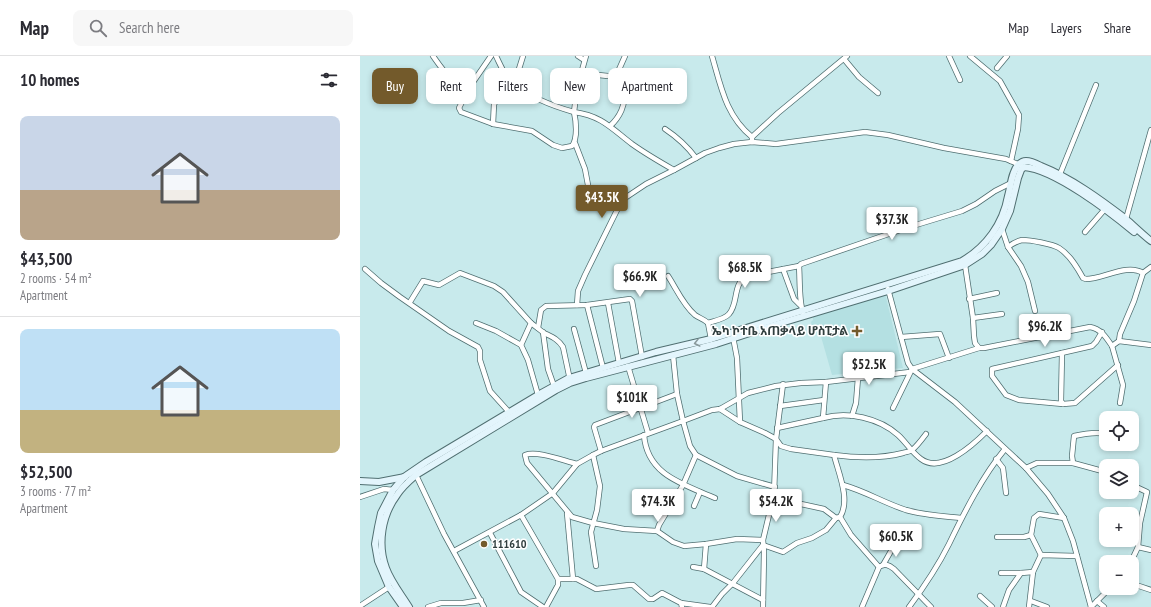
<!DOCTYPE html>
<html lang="en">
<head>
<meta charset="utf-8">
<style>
	body { margin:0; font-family:"PT Sans Narrow","Noto Sans Ethiopic",sans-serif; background:#f7f7f7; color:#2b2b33; height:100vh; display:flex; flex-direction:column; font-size:15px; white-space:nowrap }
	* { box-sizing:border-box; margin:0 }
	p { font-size:13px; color:#7c7c81 }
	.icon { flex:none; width:22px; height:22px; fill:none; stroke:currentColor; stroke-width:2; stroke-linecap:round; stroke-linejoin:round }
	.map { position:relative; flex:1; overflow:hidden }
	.drawer { display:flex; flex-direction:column; background:#fff; width:360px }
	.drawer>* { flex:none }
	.guide { position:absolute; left:12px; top:12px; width:380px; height:36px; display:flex; gap:8px }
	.controls { position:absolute; left:739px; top:355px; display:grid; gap:8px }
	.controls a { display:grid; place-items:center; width:40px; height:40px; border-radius:8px; background:#fff; box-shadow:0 2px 6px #0003; font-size:20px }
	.price { position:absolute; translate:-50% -34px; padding:0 9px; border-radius:4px; background:#fff; color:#222; font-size:13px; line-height:26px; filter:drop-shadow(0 1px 2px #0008) }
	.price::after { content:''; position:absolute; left:50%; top:24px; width:12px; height:9px; margin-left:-6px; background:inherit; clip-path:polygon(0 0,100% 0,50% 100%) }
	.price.current { background:#735a2b; color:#fff }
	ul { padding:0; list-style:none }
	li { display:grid; align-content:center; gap:8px; height:212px; padding:0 20px }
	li+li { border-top:1px solid #e1e1e2 }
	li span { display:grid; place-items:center; height:124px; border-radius:8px; color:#555 }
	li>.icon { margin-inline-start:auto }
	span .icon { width:72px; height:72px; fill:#fffc; stroke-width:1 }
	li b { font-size:17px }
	h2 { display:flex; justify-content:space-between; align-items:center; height:48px; padding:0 20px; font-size:17px }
	.tag { padding:0 14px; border-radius:8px; background:#fff; box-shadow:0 2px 6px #0003; font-size:14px; line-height:36px }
	.tag.current { background:#735a2b; color:#fff }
	header { display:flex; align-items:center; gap:24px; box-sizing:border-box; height:56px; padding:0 20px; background:#fff; border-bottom:1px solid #e1e1e2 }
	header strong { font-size:19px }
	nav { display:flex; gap:22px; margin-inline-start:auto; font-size:14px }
	.search { width:280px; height:36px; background:#f7f7f7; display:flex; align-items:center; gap:10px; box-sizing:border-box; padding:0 14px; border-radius:8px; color:#7c7c81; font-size:15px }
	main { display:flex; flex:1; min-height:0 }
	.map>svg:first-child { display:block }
	.built { fill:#b4e0e2 }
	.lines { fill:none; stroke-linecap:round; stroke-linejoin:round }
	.street-casing { stroke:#506f71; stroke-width:6 }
	.secondary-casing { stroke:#506f71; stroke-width:8 }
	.street { stroke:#fff; stroke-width:4.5 }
	.secondary { stroke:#e3f5fc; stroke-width:6 }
	.oneway { stroke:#8a9a9d }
	.poi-dot { fill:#735a2b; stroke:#fff; stroke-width:1.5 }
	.labels { text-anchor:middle; stroke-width:3; stroke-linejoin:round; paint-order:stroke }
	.poi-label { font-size:12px; font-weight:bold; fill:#303e3e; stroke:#fff; text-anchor:end }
</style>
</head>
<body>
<header>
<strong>Map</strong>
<div class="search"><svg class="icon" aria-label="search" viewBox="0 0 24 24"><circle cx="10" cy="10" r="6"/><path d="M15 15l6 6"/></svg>Search here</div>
<nav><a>Map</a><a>Layers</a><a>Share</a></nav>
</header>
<main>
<section class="drawer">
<h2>10 homes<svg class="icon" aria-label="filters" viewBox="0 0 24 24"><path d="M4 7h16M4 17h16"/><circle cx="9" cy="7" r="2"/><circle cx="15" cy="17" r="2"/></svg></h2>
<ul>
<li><span style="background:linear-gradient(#c9d6e8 60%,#b9a48a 0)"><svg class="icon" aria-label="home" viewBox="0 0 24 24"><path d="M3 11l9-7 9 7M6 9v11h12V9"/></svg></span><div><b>$43,500</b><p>2 rooms · 54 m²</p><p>Apartment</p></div></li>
<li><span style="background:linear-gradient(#bfe0f5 65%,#c2b280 0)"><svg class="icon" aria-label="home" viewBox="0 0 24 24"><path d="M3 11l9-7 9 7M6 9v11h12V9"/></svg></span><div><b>$52,500</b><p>3 rooms · 77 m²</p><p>Apartment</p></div></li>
</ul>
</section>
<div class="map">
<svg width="791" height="551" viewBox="0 0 791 551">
	<rect width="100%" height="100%" fill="#c8eaec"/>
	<path class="built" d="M525 237 543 312 472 319 458 270H452L451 266 453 264V261Z"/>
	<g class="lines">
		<defs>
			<g id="street">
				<path d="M73 0C85 17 89 24 109 32"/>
				<path d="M131 0 109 32 99 52 101 56 133 68 172 75 193 89 202 92 212 90C218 82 216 65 214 56 192 50 170 41 152 27 145 21 140 8 136 0"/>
				<path d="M218 0 224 4"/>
				<path d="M226 0 217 32 214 56C242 60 251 72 272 88 286 98 300 106 314 114L345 97 359 92 374 88 392 86 416 88 505 76 528 79 584 92 646 103 660 109"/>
				<path d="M352 0C361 31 366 60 392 81"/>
				<path d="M589 0 600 24"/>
				<path d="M610 0 640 25 659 59 658 73 651 105"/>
				<path d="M484 3 499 21 518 37"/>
				<path d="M637 12 647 0"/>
				<path d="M220 17 257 21"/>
				<path d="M133 68 134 48 151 26 159 13 163 0"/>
				<path d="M250 70C259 62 267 48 263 36 261 30 257 24 257 18L265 0"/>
				<path d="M305 73C317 81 327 90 336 102"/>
				<path d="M392 86V81L418 57 487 0"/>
				<path d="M215 87 225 113 228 129"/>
				<path d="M700 118 736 29"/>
				<path d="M766 163 791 74"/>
				<path d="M642 173 648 191 661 210 668 226 675 255"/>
				<path d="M725 176 745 153"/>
				<path d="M648 191C652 188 657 185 662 184 671 184 692 188 699 192 710 199 717 211 723 222L726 223C743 223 767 207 783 217L774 245 760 278 759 285"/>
				<path d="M605 209 613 262 614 280 615 287 619 292H624L730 271C741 273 746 281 752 290L759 285 791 289"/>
				<path d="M5 213 21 227 40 241 89 275 118 291 120 295V304L130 335 149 356"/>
				<path d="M423 213 434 243 440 249"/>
				<path d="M783 217 791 211"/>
				<path d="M308 220C316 232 323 249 335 259 339 262 344 263 348 267L351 283"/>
				<path d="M528 233 548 307 552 313 595 346 666 412 688 438 704 462 713 485 731 551"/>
				<path d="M609 243 637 237"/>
				<path d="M50 246 63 225 79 229 100 217 134 230 143 236 171 267 161 289 168 304 178 339"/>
				<path d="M248 247 259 307"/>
				<path d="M217 249 218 235 225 219 262 144 286 128 314 114"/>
				<path d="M227 249 243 312"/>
				<path d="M443 256C439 246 440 223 439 210L441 208 546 172 602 155 616 148 635 135 651 127"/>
				<path d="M613 262 642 258"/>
				<path d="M116 267 136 275 161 289"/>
				<path d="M171 267C175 270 180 274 184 277 192 281 198 283 203 291L210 324"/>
				<path d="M348 267C354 265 365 263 369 258 379 247 372 228 387 220L439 210"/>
				<path d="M178 272 181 254 186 250 227 249 270 243 272 245 282 301"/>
				<path d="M214 273 226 317"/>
				<path d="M183 276 188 313 194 330"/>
				<path d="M373 281 377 302 380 366 405 377 416 383 421 390 431 393 474 399C478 416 491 444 480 461L491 479 519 511"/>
				<path d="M541 281 580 278 589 302"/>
				<path d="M752 290 763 329 760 347"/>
				<path d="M702 297 701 345 703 348 715 347 758 309"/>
				<path d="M313 299 317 338 323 365 352 354 360 353 388 337 416 330 441 327 466 326 463 362C488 355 519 362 538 379 546 386 552 397 561 403 581 418 613 389 627 375"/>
				<path d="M268 310 288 377"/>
				<path d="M466 326 550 316"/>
				<path d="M703 348 659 344 646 339 632 320V313L732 290 736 286 742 276"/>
				<path d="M420 350 464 344"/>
				<path d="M533 352 552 313 619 292"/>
				<path d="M360 353 380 366"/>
				<path d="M492 360 496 347 498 322"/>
				<path d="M417 372 463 362"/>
				<path d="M284 379C287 419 323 428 355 442"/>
				<path d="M241 395 234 371 235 369 317 338"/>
				<path d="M233 399 240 430 237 454 231 476 236 510"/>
				<path d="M474 399C497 402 520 403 543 397 545 396 550 396 552 394 556 391 563 382 566 378"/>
				<path d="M636 403 643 412 646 437"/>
				<path d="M713 407 712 400 714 380C723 378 738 376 746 378"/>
				<path d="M217 408C204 405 177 394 165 399L167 407 212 461 233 467 264 473 297 475 313 486 324 490 346 488 377 483 403 484"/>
				<path d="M666 412 677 407H713L746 416"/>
				<path d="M56 419 84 478 124 551"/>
				<path d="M483 429C505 435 524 447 546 454 564 459 582 460 601 462"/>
				<path d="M414 438 441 448 464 453 476 462"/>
				<path d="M0 441 24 433 33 434"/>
				<path d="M334 450 340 436"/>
				<path d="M207 457 213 523"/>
				<path d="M161 459 198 523"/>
				<path d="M297 475 299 469 323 429 336 399 377 420 415 431"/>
				<path d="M130 477 161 536 183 551"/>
				<path d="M637 481H664L671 479"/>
				<path d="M778 491 791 494"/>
				<path d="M94 495 161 459 193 437 217 408 233 399 241 395 323 365 330 390 336 399"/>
				<path d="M681 499 671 479 674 462 679 458 704 462"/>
				<path d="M771 506 778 491 780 467 787 436 772 429"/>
				<path d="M523 509 535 488"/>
				<path d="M333 511 344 513 346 488"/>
				<path d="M344 513 403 544"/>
				<path d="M641 517H661"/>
				<path d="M779 530 791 534"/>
				<path d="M620 540 632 551"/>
				<path d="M671 545 687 551"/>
				<path d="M737 545 744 551"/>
				<path d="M321 547 350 551"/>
				<path d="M0 550 29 531"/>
				<path d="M68 551 81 547H103L121 544"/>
				<path d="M186 551 198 529V523H217L236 533 269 529H273L289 543H293L302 537 321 547 322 551"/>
				<path d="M352 551 362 538 373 527 403 489 423 496 437 487 452 482 466 474 476 462 480 461"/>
				<path d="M403 551 404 496 403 484 414 438 416 383 423 328"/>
				<path d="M502 551 519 511C525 507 529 509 534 513L571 551"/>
				<path d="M549 551C564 531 578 510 589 488 605 455 622 421 645 393"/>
				<path d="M643 551 649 534 661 517 673 516"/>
				<path d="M669 551 673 516 681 499 717 500"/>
				<path d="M731 551 750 532"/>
			</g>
			<g id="secondary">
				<path d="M0 425 19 426 45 421"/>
				<path d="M43 551 29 531 18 505 15 488 18 471 21 457 33 434 44 421 66 406 178 339 209 322 296 296 351 283 602 205C626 191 643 168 648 140 651 130 651 117 658 109 660 107 664 105 666 105 671 105 677 108 681 110 711 122 740 143 766 163 774 170 782 178 791 185"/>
				<path d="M49 551C41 538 31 526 26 512 17 488 22 459 37 439 42 431 49 425 56 419L196 334 210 327 226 322 356 288 411 270 528 235 605 209 622 198 631 189 642 173 650 155 658 122 661 114 664 111C694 113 750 156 774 176"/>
			</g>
		</defs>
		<use href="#street" class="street-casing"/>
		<use href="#secondary" class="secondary-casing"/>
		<use href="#street" class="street"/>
		<use href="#secondary" class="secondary"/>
	</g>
	<defs><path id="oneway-chevron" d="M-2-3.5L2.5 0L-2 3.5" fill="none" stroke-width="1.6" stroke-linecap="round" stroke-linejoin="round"/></defs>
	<use class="oneway" href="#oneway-chevron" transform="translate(337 287) rotate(166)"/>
	<g class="poi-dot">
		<path d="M495 269h4v4h4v4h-4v4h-4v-4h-4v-4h4z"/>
		<circle cx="124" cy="488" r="4"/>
	</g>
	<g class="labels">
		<g class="poi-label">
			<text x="488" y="279">ኤካ ኮተቤ አጠቃላይ ሆስፒታል</text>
			<text x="132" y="492" text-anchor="start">111610</text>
		</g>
	</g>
</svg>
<div class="controls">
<a><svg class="icon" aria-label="locate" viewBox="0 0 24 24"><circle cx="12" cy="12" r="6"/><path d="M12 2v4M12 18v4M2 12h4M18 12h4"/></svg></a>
<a><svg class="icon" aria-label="layers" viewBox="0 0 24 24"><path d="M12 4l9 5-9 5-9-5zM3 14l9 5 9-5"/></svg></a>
<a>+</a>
<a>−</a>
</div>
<b class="price current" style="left:242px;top:163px">$43.5K</b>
<b class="price" style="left:532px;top:185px">$37.3K</b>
<b class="price" style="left:385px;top:233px">$68.5K</b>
<b class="price" style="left:280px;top:242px">$66.9K</b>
<b class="price" style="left:685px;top:292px">$96.2K</b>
<b class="price" style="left:509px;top:330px">$52.5K</b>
<b class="price" style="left:272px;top:363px">$101K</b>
<b class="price" style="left:298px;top:467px">$74.3K</b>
<b class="price" style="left:416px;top:467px">$54.2K</b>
<b class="price" style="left:536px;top:502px">$60.5K</b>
<div class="guide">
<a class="tag current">Buy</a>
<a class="tag">Rent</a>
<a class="tag">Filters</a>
<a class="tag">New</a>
<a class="tag">Apartment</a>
</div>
</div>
</main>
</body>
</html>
